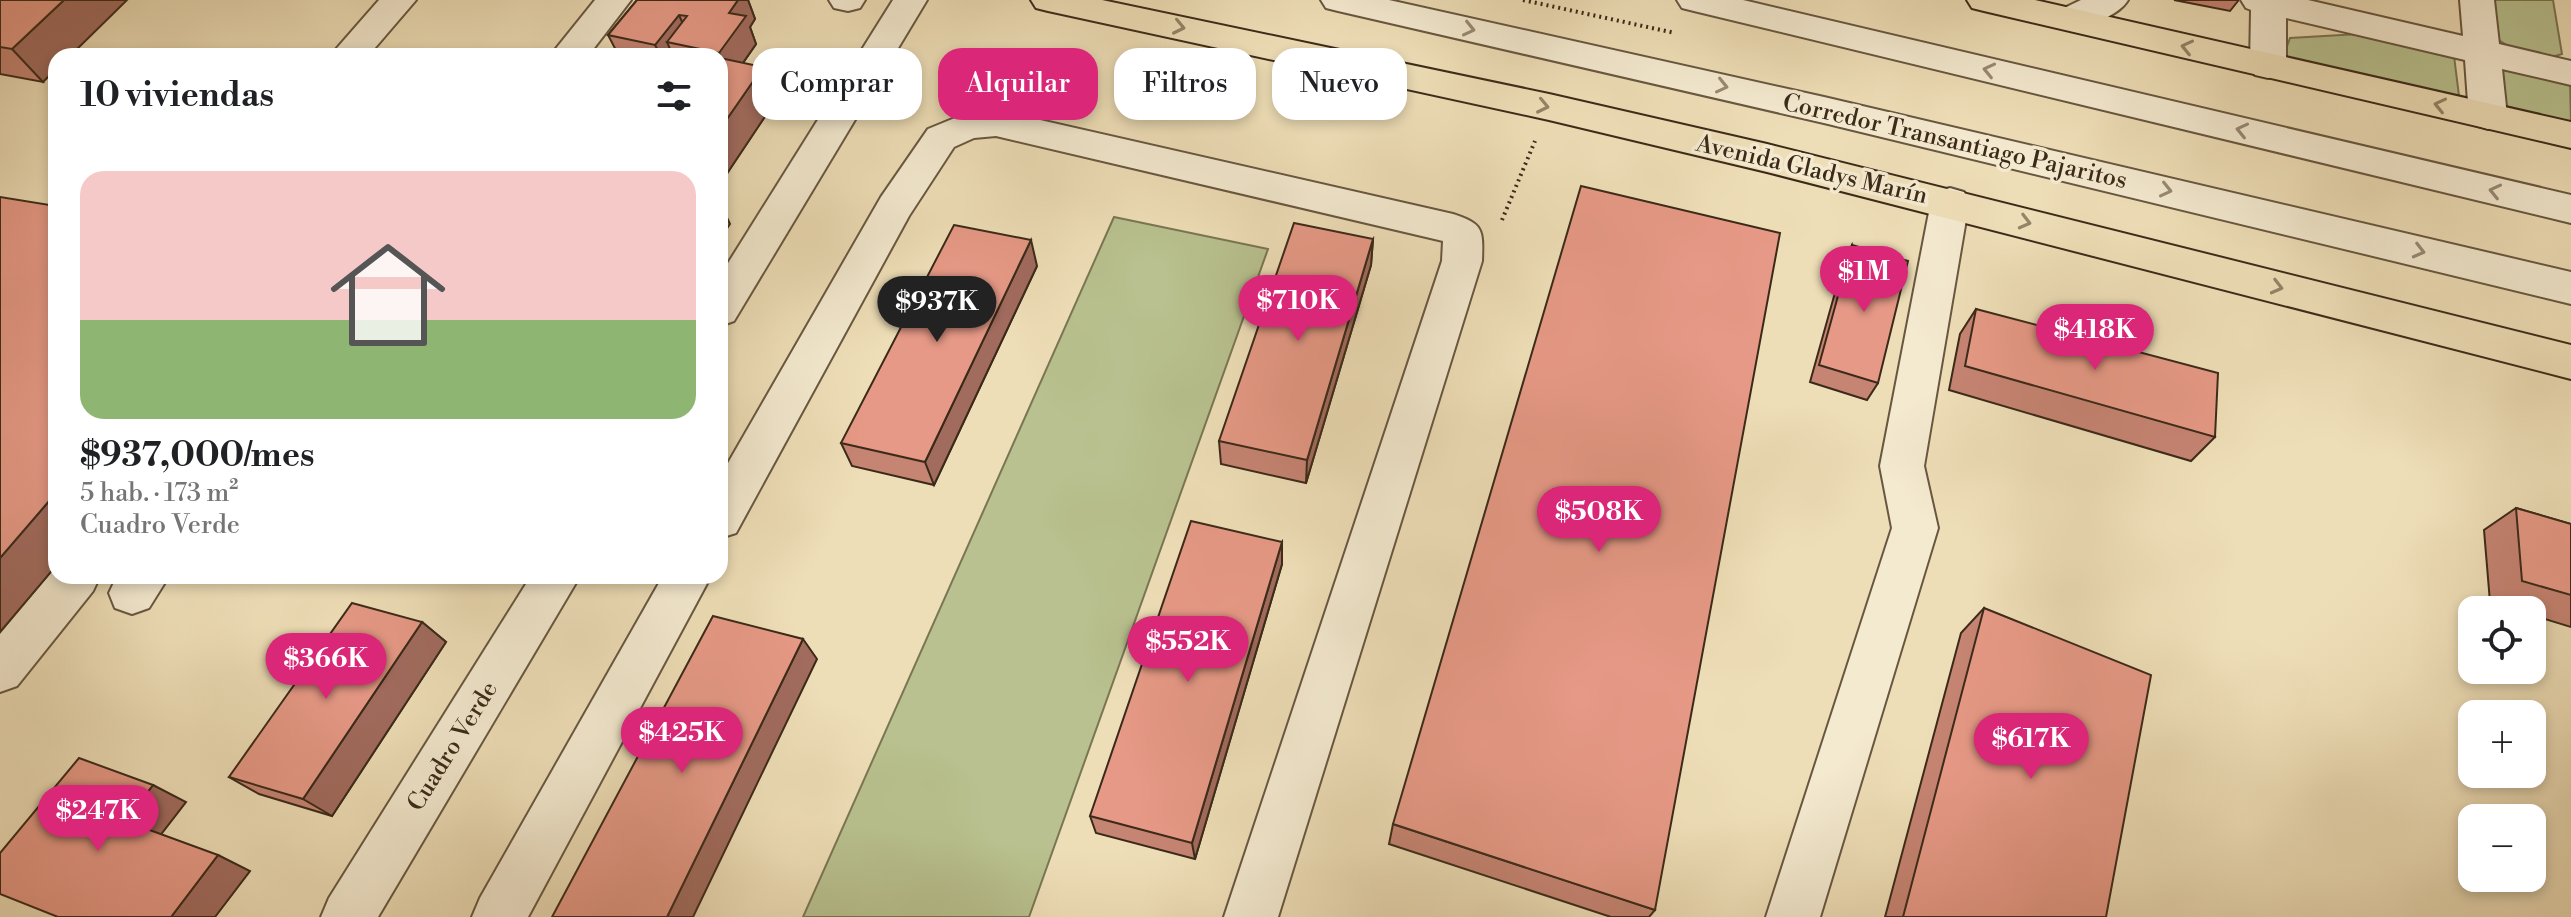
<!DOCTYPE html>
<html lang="es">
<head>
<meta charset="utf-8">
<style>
	body { margin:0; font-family:"Libre Bodoni",serif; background:#f2f2f2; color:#202124; height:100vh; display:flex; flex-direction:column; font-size:30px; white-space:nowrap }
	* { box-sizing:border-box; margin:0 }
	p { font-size:26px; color:#757577 }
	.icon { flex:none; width:44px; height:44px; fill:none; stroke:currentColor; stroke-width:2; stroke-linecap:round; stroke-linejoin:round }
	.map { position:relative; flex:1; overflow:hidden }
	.sheet { position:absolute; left:48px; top:48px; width:680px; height:536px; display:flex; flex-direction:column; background:#fff; border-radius:24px; box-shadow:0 4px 12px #0003 }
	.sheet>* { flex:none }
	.hud { position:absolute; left:752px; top:48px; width:760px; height:72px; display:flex; gap:16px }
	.tools { position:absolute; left:2458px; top:596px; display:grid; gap:16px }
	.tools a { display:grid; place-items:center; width:88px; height:88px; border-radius:16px; background:#fff; box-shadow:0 4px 12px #0003; font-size:40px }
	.price { position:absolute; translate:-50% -68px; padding:0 18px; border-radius:28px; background:#db2777; color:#fff; font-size:26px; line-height:52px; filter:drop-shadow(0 2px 4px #0008) }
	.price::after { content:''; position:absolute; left:50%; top:48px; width:24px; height:18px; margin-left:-12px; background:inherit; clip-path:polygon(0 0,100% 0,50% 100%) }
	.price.current { background:#222; color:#fff }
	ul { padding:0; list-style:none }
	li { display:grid; align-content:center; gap:16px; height:424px; padding:0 32px }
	li span { display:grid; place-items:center; height:248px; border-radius:24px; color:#555 }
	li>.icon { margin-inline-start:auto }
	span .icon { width:144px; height:144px; fill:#fffc; stroke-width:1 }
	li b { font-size:34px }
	h2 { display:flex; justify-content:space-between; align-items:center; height:96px; padding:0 32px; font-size:34px }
	.tag { padding:0 28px; border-radius:24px; background:#fff; box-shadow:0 4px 12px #0003; font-size:28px; line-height:72px }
	.tag.current { background:#db2777; color:#fff }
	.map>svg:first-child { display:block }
	.green { fill:#b8c18f; stroke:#7a7654; stroke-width:2 }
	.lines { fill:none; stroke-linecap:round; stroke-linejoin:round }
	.minor-casing { stroke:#685740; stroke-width:4 }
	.major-casing { stroke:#3b2a19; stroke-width:4 }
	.path { stroke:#3b2a19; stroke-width:4; stroke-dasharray:2 4; stroke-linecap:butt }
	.minor { fill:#f4ead0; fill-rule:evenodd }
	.major { fill:#eedeb7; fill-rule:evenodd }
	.wall { fill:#c68473; stroke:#3b2a19; stroke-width:2 }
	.shaded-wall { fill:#a16b5e; stroke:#3b2a19; stroke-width:2 }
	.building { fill:#e69986; stroke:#3b2a19; stroke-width:2 }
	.oneway { stroke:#948468 }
	.oneway2 { stroke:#988a74 }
	.labels { text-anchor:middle; stroke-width:7; stroke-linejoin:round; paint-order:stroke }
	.street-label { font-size:24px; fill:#3b2a19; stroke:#f4ead0 }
</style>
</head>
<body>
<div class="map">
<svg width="2571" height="917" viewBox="0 0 2571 917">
	<rect width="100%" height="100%" fill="#eedeb7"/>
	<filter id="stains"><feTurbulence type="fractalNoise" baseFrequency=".0025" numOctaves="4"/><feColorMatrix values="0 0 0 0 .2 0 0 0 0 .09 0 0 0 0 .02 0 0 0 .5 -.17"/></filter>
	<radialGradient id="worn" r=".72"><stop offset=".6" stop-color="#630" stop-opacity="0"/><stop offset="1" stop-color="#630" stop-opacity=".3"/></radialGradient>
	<g class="green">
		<path d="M2494 0H2553L2562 54C2536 63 2520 54 2497 39Z"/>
		<path d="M2376 33 2454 56 2459 96 2283 57 2290 38Z"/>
		<path d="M2498 63 2570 80 2571 123 2501 105Z"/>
		<path d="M1114 217 1268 249 1029 917H803Z"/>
	</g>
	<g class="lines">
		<defs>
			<g id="minor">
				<path d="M379 0H416L368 56H330Z"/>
				<path d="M595 0H631L588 56H550Z"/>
				<path d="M829 0H865L860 8 848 11 834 8Z"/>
				<path d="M893 0H927L734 321 720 326V276Z"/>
				<path d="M1321 0H1389L1824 97 2571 272V304L1824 123 1338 11 1326 8Z"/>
				<path d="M1677 0H1743L2571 195V223L1694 11 1682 8Z"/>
				<path d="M2081 0H2128C2118 17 2077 33 2058 27L2052 19 2058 11Z"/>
				<path d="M2241 0H2308L2463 36 2460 0H2494L2499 44 2571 61V85L2502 69 2507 116 2501 125 2488 129 2475 125 2469 116 2465 60 2286 18V66L2281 75 2268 78 2255 75 2250 66 2251 10 2246 8Z"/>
				<path d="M996 110 1453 214C1484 224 1483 230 1482 261L1278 917H1224L1442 261 1443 241 996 136 974 138 954 147 909 216 736 533 720 538V477L881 197 928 129 967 113Z"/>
				<path d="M1950 188 1964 192 1969 202 1924 466 1938 528 1820 917H1766L1892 528 1880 466 1931 202 1936 192Z"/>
				<path d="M56 567V576H100L93 591 17 686 0 692V634Z"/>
				<path d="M117 576H169L149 608 132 614 115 608 109 593Z"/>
				<path d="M531 576H580L378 917H321L329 898Z"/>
				<path d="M663 576H711L528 917H472L480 898Z"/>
			</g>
			<g id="major">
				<path d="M1031 0H1102L1549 94 1767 144 2571 345V379L1767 172 1549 120 1048 11 1036 8Z"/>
				<path d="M1967 0H2035L2571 122V148L1984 11 1972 8Z"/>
			</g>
		</defs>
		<use href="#minor" class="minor-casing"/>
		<use href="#major" class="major-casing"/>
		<g class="path">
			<path d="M1523 0 1675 33"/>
			<path d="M1502 220 1535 141"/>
		</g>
		<use href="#minor" class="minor"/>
		<use href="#major" class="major"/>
	</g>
	<g class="wall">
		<path d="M0 0 43 82 0 74Z"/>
		<path d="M637 0H748L755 19 750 27 756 44 743 63 776 100 720 184V56H619L608 35Z"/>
		<path d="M2174 0H2238V1L2230 11Z"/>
		<path d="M1373 239 1371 265 1306 483 1221 464 1219 441Z"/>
		<path d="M1852 245 1878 383 1867 400 1810 382 1843 264Z"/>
		<path d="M1037 266 934 485 852 466 841 443Z"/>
		<path d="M1976 309 2215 437 2191 461 1949 390 1960 334Z"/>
		<path d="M2516 508 2571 524V627L2532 615V610H2517L2490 602 2484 530Z"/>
		<path d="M1282 542V564L1195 859 1096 833 1090 816Z"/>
		<path d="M450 576H469L466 580Z"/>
		<path d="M1984 608 2106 917H1885L1961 633Z"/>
		<path d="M422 622 446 642 332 816 259 794 229 777Z"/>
		<path d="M1393 824 1655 910 1649 917H1611L1389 844Z"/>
	</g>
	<g class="shaded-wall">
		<path d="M64 0H127L70 56H56V69L43 82 12 49Z"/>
		<path d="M738 0H748L755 19 750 27 756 44 731 80 719 53 729 13Z"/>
		<path d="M679 15 691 42H667L673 56H661L655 45Z"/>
		<path d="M763 67 776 100 720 184V129Z"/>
		<path d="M720 203 730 224 720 239Z"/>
		<path d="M1373 239 1371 265 1306 483 1307 460Z"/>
		<path d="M1031 240 1037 266 934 485 925 462Z"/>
		<path d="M56 493V566L0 632V558Z"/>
		<path d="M1282 542V564L1195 859 1192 843Z"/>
		<path d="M422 622 446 642 332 816 303 799Z"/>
		<path d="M803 639 817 659 693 917H667Z"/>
		<path d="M153 785 186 802 159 837 125 821Z"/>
		<path d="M218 855 250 871 215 917H171Z"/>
	</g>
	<g class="building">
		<path d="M0 0H64L12 49 0 47Z"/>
		<path d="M637 0H738L729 13 746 16 719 53 667 42 687 16 679 15 655 45 608 35Z"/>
		<path d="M720 58 763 67 720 129Z"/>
		<path d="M1581 186 1780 233 1655 910 1393 824Z"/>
		<path d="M0 197 56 206V493L0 558Z"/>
		<path d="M1294 223 1373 239 1307 460 1219 441Z"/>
		<path d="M954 225 1031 240 925 462 841 443Z"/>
		<path d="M1852 245 1908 261 1878 383 1819 365Z"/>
		<path d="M1976 309 2218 373 2215 437 1965 366Z"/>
		<path d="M2516 508 2571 524V595L2522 581Z"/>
		<path d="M1191 521 1282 542 1192 843 1090 816Z"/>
		<path d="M352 603 422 622 303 799 229 777Z"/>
		<path d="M1984 608 2151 675 2106 917H1903Z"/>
		<path d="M713 616 803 639 667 917H552Z"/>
		<path d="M79 758 153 785 125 821 218 855 171 917H58L0 894V853Z"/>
	</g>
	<defs><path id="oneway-chevron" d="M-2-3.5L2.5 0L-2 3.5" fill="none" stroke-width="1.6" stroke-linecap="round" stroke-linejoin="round" transform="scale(2)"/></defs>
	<g class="oneway">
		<use href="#oneway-chevron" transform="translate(1179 27) rotate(12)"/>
		<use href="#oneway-chevron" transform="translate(2187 47) rotate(-167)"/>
		<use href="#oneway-chevron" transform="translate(2440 105) rotate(-167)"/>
		<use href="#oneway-chevron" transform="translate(1543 106) rotate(12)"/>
		<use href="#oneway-chevron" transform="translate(2025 222) rotate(14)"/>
		<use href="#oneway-chevron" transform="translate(2277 287) rotate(14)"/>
	</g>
	<g class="oneway2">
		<use href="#oneway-chevron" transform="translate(1469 29) rotate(13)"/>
		<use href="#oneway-chevron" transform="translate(1989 70) rotate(-167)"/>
		<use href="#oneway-chevron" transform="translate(1722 86) rotate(13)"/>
		<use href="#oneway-chevron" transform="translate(2242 130) rotate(-167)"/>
		<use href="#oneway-chevron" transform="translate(2166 190) rotate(13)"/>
		<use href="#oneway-chevron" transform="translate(2495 191) rotate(-167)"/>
		<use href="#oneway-chevron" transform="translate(2419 251) rotate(14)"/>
	</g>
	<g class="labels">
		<g class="street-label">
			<text transform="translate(1955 141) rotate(13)" y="8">Corredor Transantiago Pajaritos</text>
			<text transform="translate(1812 169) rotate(13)" y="8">Avenida Gladys Marín</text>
			<text transform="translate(452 746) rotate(-58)" y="8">Cuadro Verde</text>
		</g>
	</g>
	<rect width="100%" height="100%" filter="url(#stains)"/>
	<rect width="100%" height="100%" fill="url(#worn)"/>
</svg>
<div class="tools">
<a><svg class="icon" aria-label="locate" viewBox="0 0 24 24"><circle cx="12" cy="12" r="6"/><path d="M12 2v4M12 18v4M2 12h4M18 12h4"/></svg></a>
<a>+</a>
<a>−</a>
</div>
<b class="price" style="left:1864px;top:314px">$1M</b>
<b class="price" style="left:1298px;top:343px">$710K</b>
<b class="price current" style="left:937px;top:344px">$937K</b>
<b class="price" style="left:2095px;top:372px">$418K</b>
<b class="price" style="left:1599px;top:554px">$508K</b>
<b class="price" style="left:1188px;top:684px">$552K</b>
<b class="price" style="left:326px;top:701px">$366K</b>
<b class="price" style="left:682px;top:775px">$425K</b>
<b class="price" style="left:2031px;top:781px">$617K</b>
<b class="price" style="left:98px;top:853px">$247K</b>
<div class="hud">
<a class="tag">Comprar</a>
<a class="tag current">Alquilar</a>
<a class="tag">Filtros</a>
<a class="tag">Nuevo</a>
</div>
<section class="sheet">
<h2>10 viviendas<svg class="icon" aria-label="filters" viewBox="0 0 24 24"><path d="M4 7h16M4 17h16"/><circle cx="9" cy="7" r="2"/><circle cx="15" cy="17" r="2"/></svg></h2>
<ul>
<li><span style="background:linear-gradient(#f6c9c9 60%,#8fb573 0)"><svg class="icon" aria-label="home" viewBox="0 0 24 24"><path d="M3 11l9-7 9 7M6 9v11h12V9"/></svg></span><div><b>$937,000/mes</b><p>5 hab. · 173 m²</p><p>Cuadro Verde</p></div></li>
</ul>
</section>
</div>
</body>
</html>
